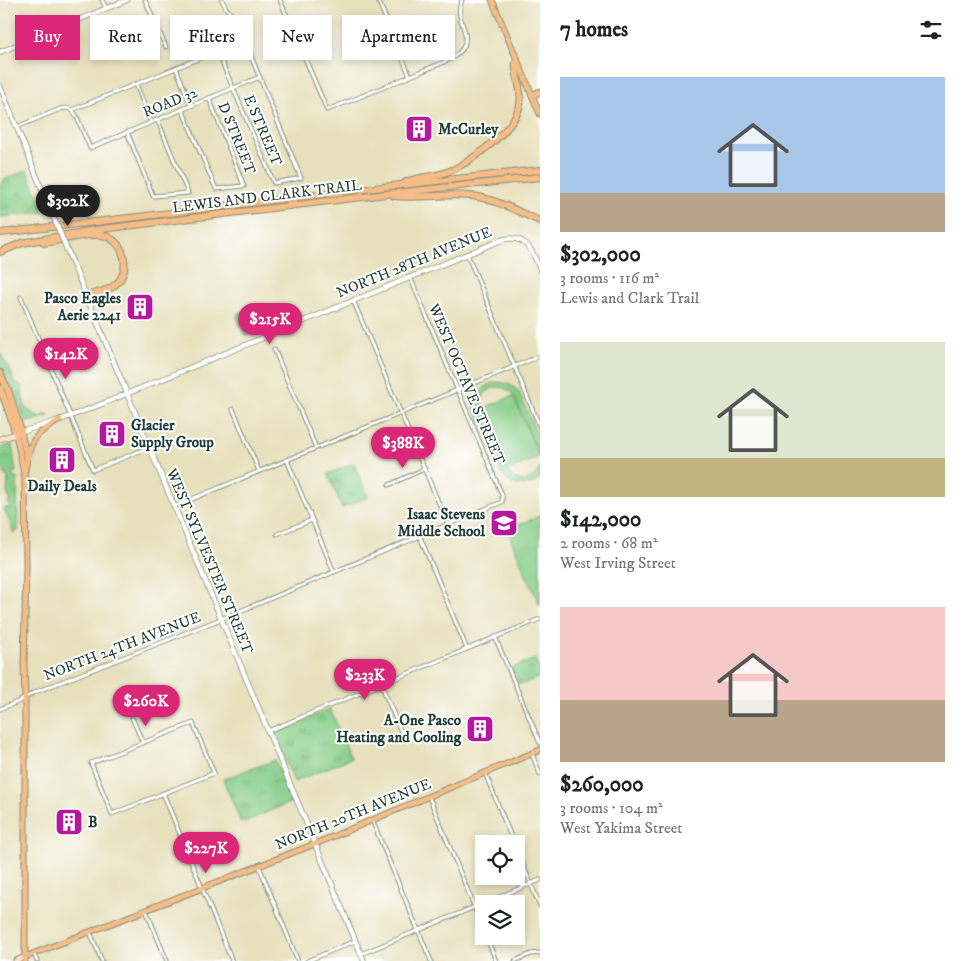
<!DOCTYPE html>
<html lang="en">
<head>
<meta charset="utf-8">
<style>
	body { margin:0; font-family:"IM FELL DW Pica",serif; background:#f2f2f2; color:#202124; height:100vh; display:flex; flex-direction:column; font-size:19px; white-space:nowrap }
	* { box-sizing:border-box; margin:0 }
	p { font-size:16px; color:#757577 }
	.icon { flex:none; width:28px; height:28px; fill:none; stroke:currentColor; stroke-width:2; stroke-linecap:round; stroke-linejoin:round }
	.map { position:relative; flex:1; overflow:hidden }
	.drawer { display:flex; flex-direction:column; background:#fff; width:425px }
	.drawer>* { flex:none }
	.guide { position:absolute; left:15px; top:15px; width:450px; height:45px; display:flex; gap:10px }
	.buttons { position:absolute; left:475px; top:835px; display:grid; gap:10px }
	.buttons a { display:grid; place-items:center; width:50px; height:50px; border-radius:0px; background:#fff; box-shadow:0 2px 8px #0003; font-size:25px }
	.price { position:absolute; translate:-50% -42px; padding:0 11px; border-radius:18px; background:#db2777; color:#fff; font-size:16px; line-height:32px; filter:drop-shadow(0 1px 2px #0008) }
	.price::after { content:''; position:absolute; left:50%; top:30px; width:15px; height:11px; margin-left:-8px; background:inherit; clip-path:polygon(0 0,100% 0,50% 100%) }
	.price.active { background:#222; color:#fff }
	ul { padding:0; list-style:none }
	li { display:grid; align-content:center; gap:10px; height:265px; padding:0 20px }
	li span { display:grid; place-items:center; height:155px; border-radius:0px; color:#555 }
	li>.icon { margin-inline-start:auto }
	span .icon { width:90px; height:90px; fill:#fffc; stroke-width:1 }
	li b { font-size:21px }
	h2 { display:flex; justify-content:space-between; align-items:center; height:60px; padding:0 20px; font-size:21px }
	.tag { padding:0 18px; border-radius:0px; background:#fff; box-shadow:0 2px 8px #0003; font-size:18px; line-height:45px }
	.tag.active { background:#db2777; color:#fff }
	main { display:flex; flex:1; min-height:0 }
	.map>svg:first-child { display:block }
	.grass { fill:url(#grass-tufts); stroke:#52855e }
	.pitch { fill:#86cd87; stroke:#52855e }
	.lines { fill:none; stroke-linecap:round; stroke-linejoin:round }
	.minor-casing { stroke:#838e78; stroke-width:5 }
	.tertiary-casing { stroke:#838e78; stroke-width:6 }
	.secondary-casing { stroke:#838e78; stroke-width:7 }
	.primary-casing { stroke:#838e78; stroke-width:7 }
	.motorway-casing { stroke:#838e78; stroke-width:8 }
	.minor { stroke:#fff; stroke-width:3 }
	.tertiary { stroke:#fff; stroke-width:4.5 }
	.secondary { stroke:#fce5cf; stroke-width:5 }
	.primary { stroke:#f7bd88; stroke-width:5 }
	.motorway { stroke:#f7bd88; stroke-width:6 }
	.tertiary-bridge-casing { stroke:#838e78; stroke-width:6; stroke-linecap:butt }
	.tertiary-bridge { stroke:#fff; stroke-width:4.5 }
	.labels { text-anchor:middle; stroke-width:4; stroke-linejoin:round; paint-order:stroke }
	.street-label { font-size:15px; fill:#1f3d34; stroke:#fff }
	.poi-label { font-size:15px; font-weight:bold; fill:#1f3d34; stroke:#fff; text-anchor:start }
</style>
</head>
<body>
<main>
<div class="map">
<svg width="540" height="961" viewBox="0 0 540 961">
	<defs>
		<pattern id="grass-tufts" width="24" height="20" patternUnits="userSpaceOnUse" patternTransform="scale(1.25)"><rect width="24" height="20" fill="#86cd87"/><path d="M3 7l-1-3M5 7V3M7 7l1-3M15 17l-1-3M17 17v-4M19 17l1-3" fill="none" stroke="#6da86f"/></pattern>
	</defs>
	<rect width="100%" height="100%" fill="#fff"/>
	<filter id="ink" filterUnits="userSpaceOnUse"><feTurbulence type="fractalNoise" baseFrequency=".02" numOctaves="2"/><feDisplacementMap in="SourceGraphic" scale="10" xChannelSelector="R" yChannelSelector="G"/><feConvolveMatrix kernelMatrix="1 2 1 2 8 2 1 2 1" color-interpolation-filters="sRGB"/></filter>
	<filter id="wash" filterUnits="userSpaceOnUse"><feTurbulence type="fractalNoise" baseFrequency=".0096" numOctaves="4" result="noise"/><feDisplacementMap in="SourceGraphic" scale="20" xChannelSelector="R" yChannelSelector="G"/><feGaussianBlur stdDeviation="1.12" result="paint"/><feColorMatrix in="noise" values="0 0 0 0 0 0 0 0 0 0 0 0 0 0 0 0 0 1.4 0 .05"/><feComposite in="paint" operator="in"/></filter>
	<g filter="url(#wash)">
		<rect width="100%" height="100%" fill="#e7e0bc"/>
		<g class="grass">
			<path d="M27 170 44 212 0 217V184L4 182 3 180Z"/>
			<path d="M247 309 256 332 248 336 244 334 236 315 237 314Z"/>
			<path d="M0 353 11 372 14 382 23 386C21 393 22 396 24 402 27 413 32 413 42 417L45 413 49 415V416L28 422 25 421 15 391 0 365Z"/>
			<path d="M12 444 16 472H13L12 474 14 478H17L18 531 13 533 12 528 4 509 10 507 8 502 10 501 7 492 8 476H5L4 470 0 465V448Z"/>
			<path d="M354 463 368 497 342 508 328 474Z"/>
			<path d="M535 659 540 671V677L520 685 512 668Z"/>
			<path d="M330 709 351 758 294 782 275 736 277 732Z"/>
			<path d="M275 760 292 802 241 823 223 779Z"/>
		</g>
		<g class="pitch">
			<path d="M496 382C506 382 514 385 520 394L540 442V457L515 397C501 378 478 389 481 411L506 470C516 485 533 484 540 467V478C528 489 512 488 502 475L470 399C481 395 481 386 496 382Z"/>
			<path d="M513 396 539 457 507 471 481 409Z"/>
			<path d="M540 516V605L526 575 508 532 510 528Z"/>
		</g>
	</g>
	<g filter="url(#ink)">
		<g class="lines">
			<defs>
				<g id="minor">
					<path d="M102 0 106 8"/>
					<path d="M145 0 166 47"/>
					<path d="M280 0 327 110C358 98 389 85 420 72 431 67 445 63 455 56 458 54 461 51 463 48 472 31 453 19 462 0"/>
					<path d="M378 0 410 76"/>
					<path d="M217 51 274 183 301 178 236 20 226 8 222 0"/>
					<path d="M176 68 191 105"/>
					<path d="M136 84 151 122"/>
					<path d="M182 109 216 189 244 186 209 98"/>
					<path d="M72 110 76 115 90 148 260 77"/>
					<path d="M72 110 245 40"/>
					<path d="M17 127 60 109 67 108 72 110"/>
					<path d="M127 132 153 196 188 193 157 119"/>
					<path d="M467 254 540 427"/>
					<path d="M21 297 93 470 150 447"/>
					<path d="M353 300 448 525"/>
					<path d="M274 349 316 448"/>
					<path d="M233 409 259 471"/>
					<path d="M287 460 334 572"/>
					<path d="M389 485 424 469"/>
					<path d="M175 506 540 356"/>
					<path d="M277 534 312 520"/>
					<path d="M420 537 467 649"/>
					<path d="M495 637 540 743"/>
					<path d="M381 684 402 734"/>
					<path d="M0 709 20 701 33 693 221 619 502 502V495L410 277"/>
					<path d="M132 718 143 743"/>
					<path d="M193 723 214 773 112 814 91 763Z"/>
					<path d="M268 731 540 619"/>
					<path d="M532 754 540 774"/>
					<path d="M485 773 514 844"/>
					<path d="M163 793 232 961"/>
					<path d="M429 797 484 930"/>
					<path d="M372 820 431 961"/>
					<path d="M516 848 540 906"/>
					<path d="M259 866 298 961"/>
					<path d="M146 910 167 961"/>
					<path d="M90 932 102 961"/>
					<path d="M486 936 496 961"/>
					<path d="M34 954 37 961"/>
					<path d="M361 954 540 880"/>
					<path d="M307 961 355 941"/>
					<path d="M515 961 531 954 540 953"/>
				</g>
				<g id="tertiary">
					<path d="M0 52 127 0"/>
					<path d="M0 86 50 209"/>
					<path d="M68 252 364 961"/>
					<path d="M21 432 60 420 97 406 504 239C527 235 532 251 540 269"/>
				</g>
				<g id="secondary">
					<path d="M0 439 19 433"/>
					<path d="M16 961 25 957"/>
				</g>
				<g id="primary">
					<path d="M492 0 540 114"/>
					<path d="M21 432 27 459 25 470"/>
					<path d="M16 434 25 478 26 567 24 664 25 698V961"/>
					<path d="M27 459C32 435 40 432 60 420"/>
					<path d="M25 957 315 844 540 750"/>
				</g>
				<g id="motorway">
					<path d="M532 95 540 92"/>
					<path d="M406 182C418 177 431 177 444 173 468 165 514 131 520 105 522 92 518 83 516 70 515 67 516 63 517 59"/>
					<path d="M394 196C420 199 446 193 471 196 495 198 518 212 540 221"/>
					<path d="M0 233 146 216 400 185 540 170"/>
					<path d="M44 243C58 241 87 233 101 235 124 238 133 270 115 285 107 292 96 293 86 296"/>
					<path d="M0 252 22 243 94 230 386 194 540 177"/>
					<path d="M0 373 8 390 21 432"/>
					<path d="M0 388 8 409 16 434"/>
				</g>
			</defs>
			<use href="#minor" class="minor-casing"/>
			<use href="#tertiary" class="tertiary-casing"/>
			<use href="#secondary" class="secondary-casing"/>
			<use href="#primary" class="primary-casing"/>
			<use href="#motorway" class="motorway-casing"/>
			<use href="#minor" class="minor"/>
			<use href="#tertiary" class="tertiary"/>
			<use href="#secondary" class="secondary"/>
			<use href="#primary" class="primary"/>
			<use href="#motorway" class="motorway"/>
			<defs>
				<path id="tertiary-bridge" d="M50 209 68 252"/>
			</defs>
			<use href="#tertiary-bridge" class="tertiary-bridge-casing"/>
			<use href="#tertiary-bridge" class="tertiary-bridge"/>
		</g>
	</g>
	<defs>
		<symbol id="building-square" viewBox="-11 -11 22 22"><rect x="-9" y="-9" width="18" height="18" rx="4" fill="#b5179e" stroke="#fff"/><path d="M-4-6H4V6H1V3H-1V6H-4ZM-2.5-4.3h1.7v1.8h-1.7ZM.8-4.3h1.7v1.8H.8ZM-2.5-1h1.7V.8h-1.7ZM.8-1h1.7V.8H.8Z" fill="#fff"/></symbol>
		<symbol id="school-square" viewBox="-11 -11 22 22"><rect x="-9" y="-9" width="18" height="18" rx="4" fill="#b5179e" stroke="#fff"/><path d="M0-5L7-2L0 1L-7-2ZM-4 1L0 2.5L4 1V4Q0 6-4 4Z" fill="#fff"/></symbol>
	</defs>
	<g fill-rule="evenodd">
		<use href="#building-square" x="403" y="113" width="32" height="32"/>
		<use href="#building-square" x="124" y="291" width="32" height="32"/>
		<use href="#building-square" x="96" y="418" width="32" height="32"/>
		<use href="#building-square" x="46" y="444" width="32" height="32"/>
		<use href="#school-square" x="488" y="507" width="32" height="32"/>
		<use href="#building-square" x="464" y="713" width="32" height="32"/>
		<use href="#building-square" x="53" y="806" width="32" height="32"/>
	</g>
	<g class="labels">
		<g class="street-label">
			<text transform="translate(170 102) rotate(-22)" y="5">ROAD 32</text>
			<text transform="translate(263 130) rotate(67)" y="5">E STREET</text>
			<text transform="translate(237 138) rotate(68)" y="5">D STREET</text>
			<text transform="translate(267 196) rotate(-7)" y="5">LEWIS AND CLARK TRAIL</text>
			<text transform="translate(414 262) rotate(-22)" y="5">NORTH 28TH AVENUE</text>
			<text transform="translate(467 384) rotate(67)" y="5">WEST OCTAVE STREET</text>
			<text transform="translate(210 561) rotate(67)" y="5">WEST SYLVESTER STREET</text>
			<text transform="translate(122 646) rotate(-21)" y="5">NORTH 24TH AVENUE</text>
			<text transform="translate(353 814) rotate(-22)" y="5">NORTH 20TH AVENUE</text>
		</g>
		<g class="poi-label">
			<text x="438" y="134">McCurley</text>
			<text x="121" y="303" text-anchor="end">Pasco Eagles<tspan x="121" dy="17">Aerie 2241</tspan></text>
			<text x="131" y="430">Glacier<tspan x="131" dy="17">Supply Group</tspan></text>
			<text x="62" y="491" text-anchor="middle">Daily Deals</text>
			<text x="485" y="519" text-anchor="end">Isaac Stevens<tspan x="485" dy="17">Middle School</tspan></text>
			<text x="461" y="725" text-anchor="end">A-One Pasco<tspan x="461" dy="17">Heating and Cooling</tspan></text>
			<text x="88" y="827">B</text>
		</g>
	</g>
</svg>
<div class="buttons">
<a><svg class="icon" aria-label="locate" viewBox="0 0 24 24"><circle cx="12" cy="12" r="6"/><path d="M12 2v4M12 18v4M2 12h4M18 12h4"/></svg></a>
<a><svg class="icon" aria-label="layers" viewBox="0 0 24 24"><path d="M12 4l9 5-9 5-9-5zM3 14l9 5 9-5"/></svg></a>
</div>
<b class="price active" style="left:68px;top:227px">$302K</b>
<b class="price" style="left:270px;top:345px">$215K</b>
<b class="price" style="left:66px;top:380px">$142K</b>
<b class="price" style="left:403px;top:469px">$388K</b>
<b class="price" style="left:365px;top:701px">$233K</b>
<b class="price" style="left:146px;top:727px">$260K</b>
<b class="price" style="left:206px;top:874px">$227K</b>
<div class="guide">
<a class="tag active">Buy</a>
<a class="tag">Rent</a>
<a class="tag">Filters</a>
<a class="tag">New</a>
<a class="tag">Apartment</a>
</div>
</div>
<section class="drawer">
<h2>7 homes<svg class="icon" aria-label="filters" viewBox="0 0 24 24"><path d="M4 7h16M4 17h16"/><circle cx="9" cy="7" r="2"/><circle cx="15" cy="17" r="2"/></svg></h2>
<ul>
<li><span style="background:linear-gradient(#a9c7e8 75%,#b9a48a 0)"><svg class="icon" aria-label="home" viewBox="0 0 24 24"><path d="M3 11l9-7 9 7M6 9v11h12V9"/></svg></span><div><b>$302,000</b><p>3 rooms · 116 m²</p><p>Lewis and Clark Trail</p></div></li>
<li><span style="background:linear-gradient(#dfe7d0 75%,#c2b280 0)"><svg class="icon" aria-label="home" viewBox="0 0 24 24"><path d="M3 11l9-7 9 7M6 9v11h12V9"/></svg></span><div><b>$142,000</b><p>2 rooms · 68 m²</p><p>West Irving Street</p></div></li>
<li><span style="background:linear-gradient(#f6c9c9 60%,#b9a48a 0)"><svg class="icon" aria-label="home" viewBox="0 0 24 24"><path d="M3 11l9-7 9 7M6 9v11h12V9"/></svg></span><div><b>$260,000</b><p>3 rooms · 104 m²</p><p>West Yakima Street</p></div></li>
</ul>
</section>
</main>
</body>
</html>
